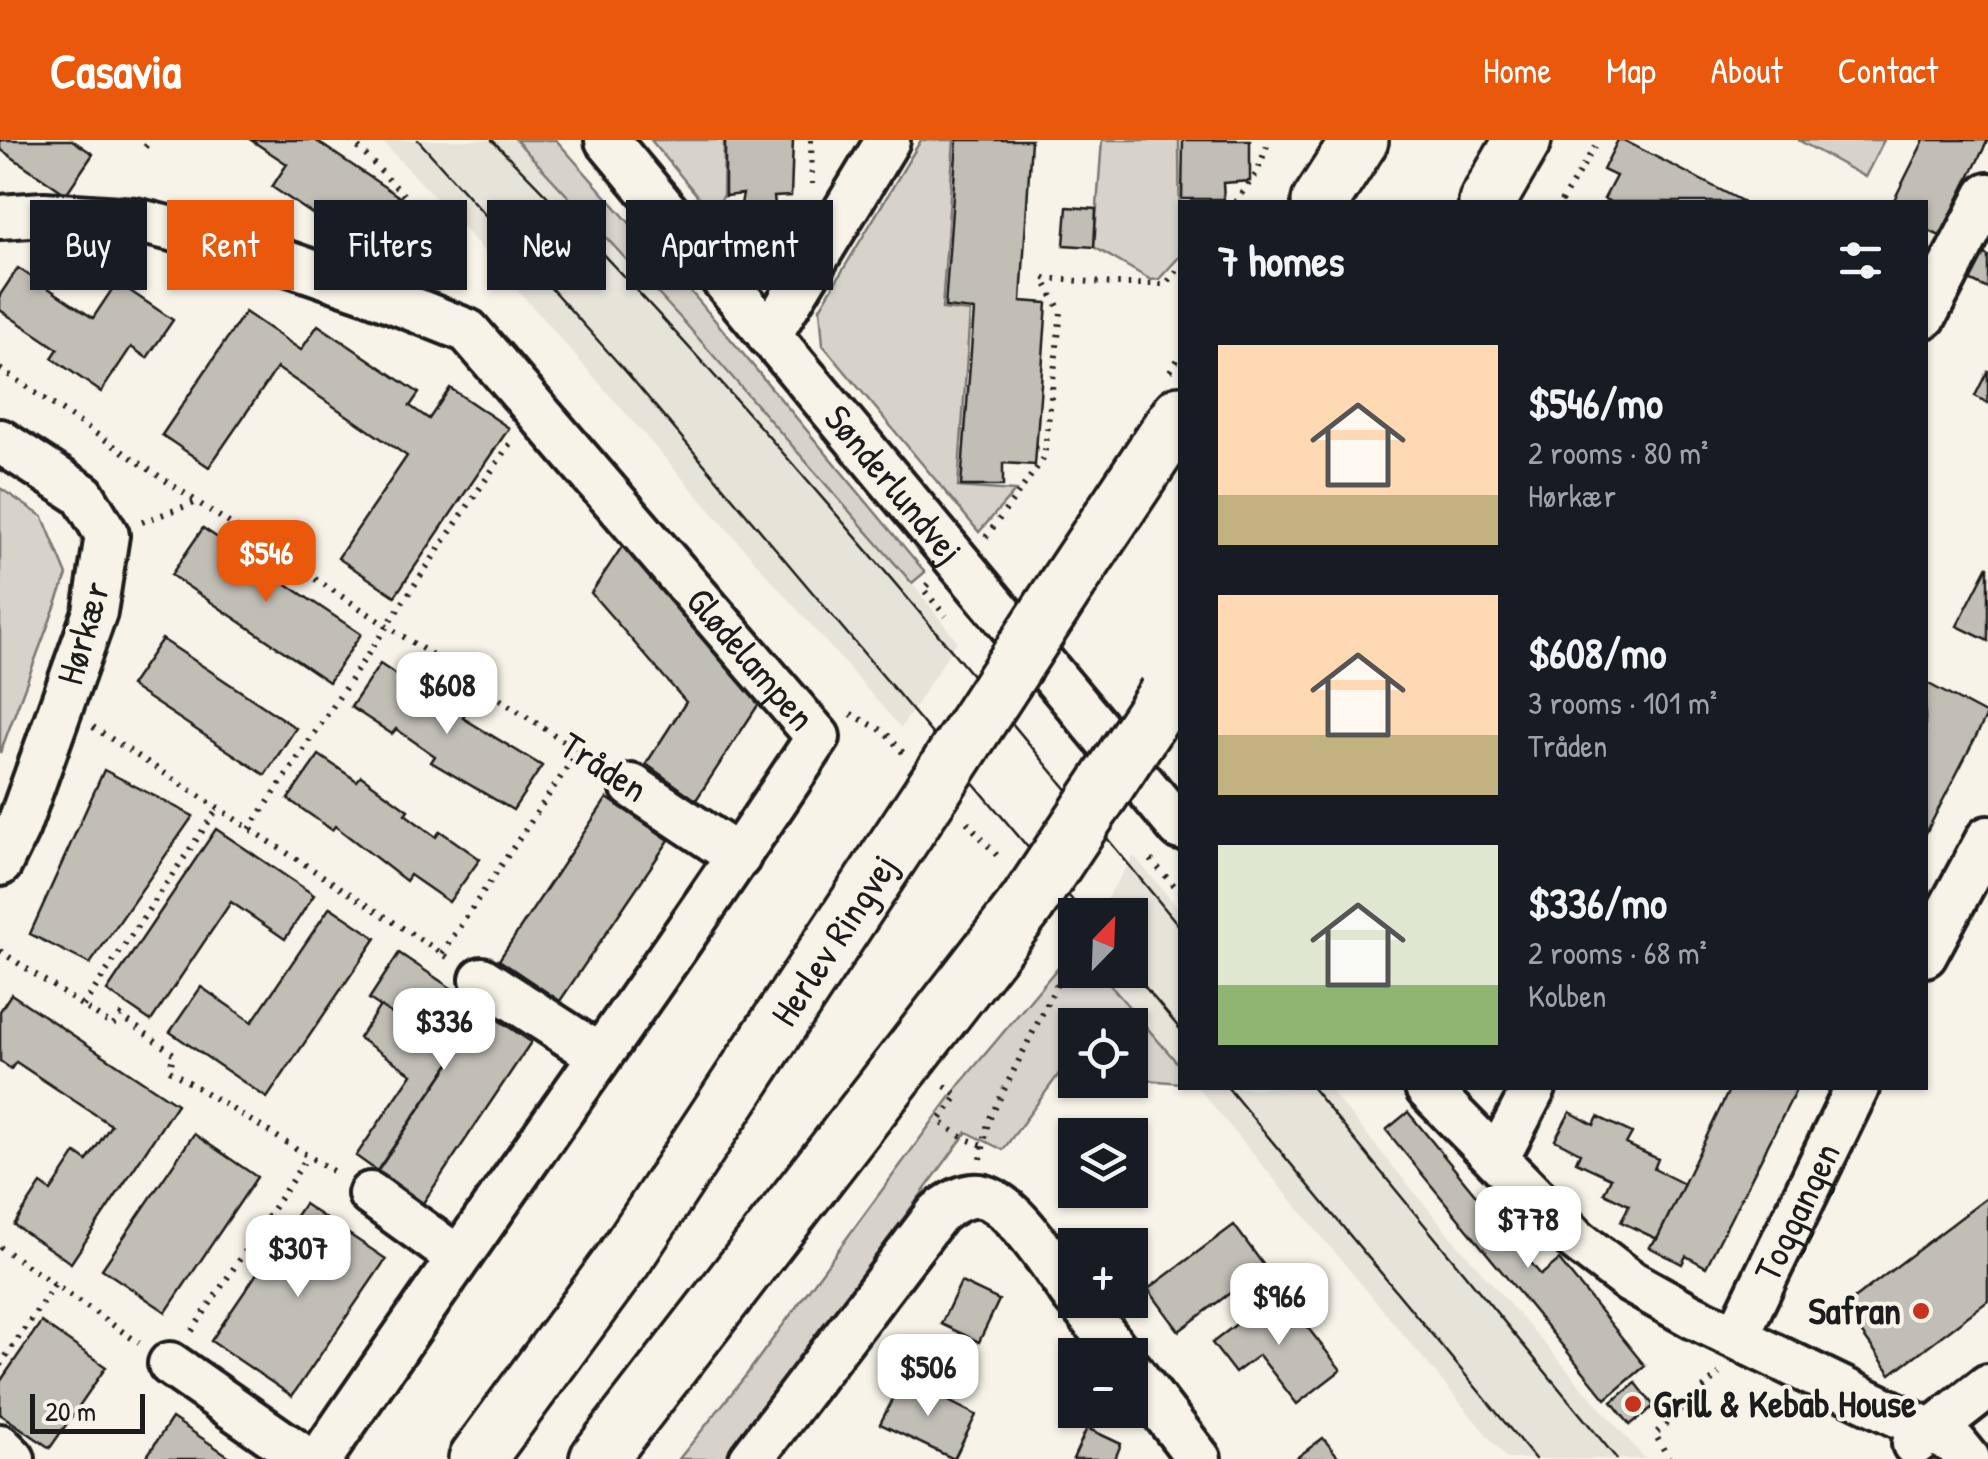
<!DOCTYPE html>
<html lang="en">
<head>
<meta charset="utf-8">
<style>
	body { margin:0; font-family:"Patrick Hand",sans-serif; background:#242831; color:#f1f3f6; height:100vh; display:flex; flex-direction:column; font-size:38px; white-space:nowrap }
	* { box-sizing:border-box; margin:0 }
	p { font-size:32px; color:#9ea1a6 }
	.icon { flex:none; width:55px; height:55px; fill:none; stroke:currentColor; stroke-width:2; stroke-linecap:round; stroke-linejoin:round }
	.map { position:relative; flex:1; overflow:hidden }
	.details { position:absolute; left:1178px; top:60px; width:750px; height:890px; display:flex; flex-direction:column; background:#171b24; border-radius:0px; box-shadow:0 2px 8px #0004 }
	.details>* { flex:none }
	.banner { position:absolute; left:30px; top:60px; width:950px; height:90px; display:flex; gap:20px }
	.needle { width:65px; rotate:23deg }
	.controls { position:absolute; left:1058px; top:758px; display:grid; gap:20px }
	.controls a { display:grid; place-items:center; width:90px; height:90px; border-radius:0px; background:#171b24; box-shadow:0 2px 8px #0004; font-size:50px }
	.scale { position:absolute; left:30px; bottom:25px; width:115px; box-sizing:border-box; padding-left:10px; border:5px solid #1c1c1c; border-top:0; font-size:28px; line-height:35px; white-space:nowrap; color:#1c1c1c; -webkit-text-stroke:8px #f7f3e8; paint-order:stroke }
	.price { position:absolute; translate:-50% -85px; padding:0 22px; border-radius:20px; background:#fff; color:#222; font-size:32px; line-height:65px; filter:drop-shadow(0 2px 5px #0008) }
	.price::after { content:''; position:absolute; left:50%; top:60px; width:30px; height:22px; margin-left:-15px; background:inherit; clip-path:polygon(0 0,100% 0,50% 100%) }
	.price.selected { background:#ea580c; color:#fff }
	ul { padding:0; list-style:none }
	li { display:flex; align-items:center; gap:30px; height:250px; padding:0 40px }
	li span { display:grid; place-items:center; flex:none; width:280px; height:200px; border-radius:0px; color:#555 }
	li>.icon { margin-inline-start:auto }
	span .icon { width:120px; height:120px; fill:#fffc; stroke-width:1 }
	li b { font-size:42px }
	h2 { display:flex; justify-content:space-between; align-items:center; height:120px; padding:0 40px; font-size:42px }
	.tag { padding:0 35px; border-radius:0px; background:#171b24; box-shadow:0 2px 8px #0004; font-size:35px; line-height:90px }
	.tag.selected { background:#ea580c; color:#fff }
	header { display:flex; align-items:center; gap:60px; box-sizing:border-box; height:140px; padding:0 50px; background:#ea580c; color:#fff }
	header strong { font-size:48px }
	nav { display:flex; gap:55px; margin-inline-start:auto; font-size:35px }
	.map>svg:first-child { display:block }
	.built { fill:#e6e3d9 }
	.green { fill:#d7d3cb; stroke:#7a7874; stroke-width:2.5 }
	.building { fill:#c0beb5; stroke:#1c1c1c; stroke-width:2.5 }
	.lines { fill:none; stroke-linecap:round; stroke-linejoin:round }
	.minor-casing { stroke:#1c1c1c; stroke-width:50 }
	.major-casing { stroke:#1c1c1c; stroke-width:62 }
	.path { stroke:#1c1c1c; stroke-width:6; stroke-dasharray:2.5 8; stroke-linecap:butt }
	.minor { stroke:#f7f3e8; stroke-width:42 }
	.major { stroke:#f7f3e8; stroke-width:55 }
	.tram { stroke:#1c1c1c; stroke-width:2.5 }
	.major-bridge-casing { stroke:#1c1c1c; stroke-width:62; stroke-linecap:butt }
	.major-bridge { stroke:#f7f3e8; stroke-width:55 }
	.poi-dot { fill:#c8321e; stroke:#f7f3e8; stroke-width:4 }
	.labels { text-anchor:middle; stroke-width:8; stroke-linejoin:round; paint-order:stroke }
	.street-label { font-size:38px; fill:#1c1c1c; stroke:#f7f3e8 }
	.poi-label { font-size:38px; font-weight:bold; fill:#1c1c1c; stroke:#f7f3e8; text-anchor:end }
</style>
</head>
<body>
<header>
<strong>Casavia</strong>
<nav><a>Home</a><a>Map</a><a>About</a><a>Contact</a></nav>
</header>
<div class="map">
<svg width="1988" height="1319" viewBox="0 0 1988 1319">
	<rect width="100%" height="100%" fill="#f7f3e8"/>
	<filter id="ink" filterUnits="userSpaceOnUse"><feTurbulence type="fractalNoise" baseFrequency=".01" numOctaves="2"/><feDisplacementMap in="SourceGraphic" scale="20" xChannelSelector="R" yChannelSelector="G"/><feConvolveMatrix kernelMatrix="1 2 1 2 8 2 1 2 1" color-interpolation-filters="sRGB"/></filter>
	<g filter="url(#ink)">
		<g class="built">
			<path d="M381 0H516L685 183 912 443 957 501 901 588 461 85Z"/>
			<path d="M1134 716 1180 770V926L1097 830H1130V775H1096Z"/>
			<path d="M1198 948H1328L1459 1106 1645 1319H1507Z"/>
		</g>
		<g class="green">
			<path d="M516 0H556L698 160 925 432 912 443 685 183Z"/>
			<path d="M651 0H724L723 57 711 72Z"/>
			<path d="M921 0H954L942 169 970 172 958 347 1015 351 979 392 823 205 820 168Z"/>
			<path d="M1102 0H1179L1180 116 1159 139 1151 140 1094 107Z"/>
			<path d="M1798 0H1884L1865 37Z"/>
			<path d="M0 348 43 377 67 435 0 613Z"/>
			<path d="M1075 807V830H1097L1180 926V943L1135 939 1130 933V885H1075V912L1003 1010 967 992 726 1319H679L747 1234 960 944Z"/>
		</g>
		<g class="building">
			<path d="M0 0H72L93 14 66 54 0 9Z"/>
			<path d="M251 0H315L401 58 366 110 272 47 287 24Z"/>
			<path d="M725 0H793L791 56 774 57 776 71 740 69 743 54 725 56Z"/>
			<path d="M957 0H1031L1021 161 1047 163 1035 325 1003 323V346H961L974 170 945 167Z"/>
			<path d="M1183 0H1250V41L1223 43 1224 59H1182Z"/>
			<path d="M1618 0H1623L1744 62H1611L1604 59 1616 36 1603 30Z"/>
			<path d="M1924 0H1988L1940 96 1925 89V62L1894 60Z"/>
			<path d="M1067 67 1096 69 1094 107 1064 105Z"/>
			<path d="M1977 110 1988 116V149L1963 137Z"/>
			<path d="M18 128 93 178 117 142 173 180 147 218 131 207 101 252 52 218 58 209 0 170V155Z"/>
			<path d="M245 172 301 210 318 185 419 253 410 266 429 279 450 248 509 288 395 456 338 418 407 316 277 228 209 327 162 295Z"/>
			<path d="M1988 230V263L1975 256Z"/>
			<path d="M203 388 361 494 329 542 171 435Z"/>
			<path d="M625 402 762 559 696 660 646 624 686 562 591 453Z"/>
			<path d="M1988 426V501L1957 486Z"/>
			<path d="M162 499 296 588 265 635 130 546Z"/>
			<path d="M380 524 419 550 421 545 465 574 463 578 542 626 513 670 431 622 435 616 396 589 392 594 351 567Z"/>
			<path d="M1925 542 1987 575 1925 695Z"/>
			<path d="M319 615 357 641 361 636 408 670 405 674 436 697 440 691 480 719 449 762 410 735 406 741 335 686 332 690 288 659Z"/>
			<path d="M104 630 193 676 90 824 30 794Z"/>
			<path d="M607 658 669 700 560 861 499 820Z"/>
			<path d="M216 689 314 755 285 799 231 762 151 881 107 851Z"/>
			<path d="M330 767 376 798 267 958 170 892 201 847 252 882Z"/>
			<path d="M399 813 531 902 421 1066 375 1035 455 916 369 859Z"/>
			<path d="M11 854 177 964 71 1123 14 1085 41 1044 51 1051 76 1013 87 1021 111 985 16 922 11 929 0 921V871Z"/>
			<path d="M380 866 455 916 377 1031 356 1016 412 934 359 898Z"/>
			<path d="M1730 948H1797L1706 1127 1686 1116 1682 1124 1649 1107 1657 1099Z"/>
			<path d="M1408 972 1541 1135 1559 1120 1645 1226 1606 1259 1386 990Z"/>
			<path d="M1570 972 1594 985 1598 977 1632 993 1626 1004 1658 1019 1654 1029 1684 1044 1657 1099 1621 1082 1629 1065 1604 1053 1611 1038 1576 1022 1580 1013 1555 1000Z"/>
			<path d="M194 994 257 1037 166 1172 102 1129Z"/>
			<path d="M1988 1057V1161L1891 1234 1843 1167Z"/>
			<path d="M304 1064 386 1119 292 1256 211 1201Z"/>
			<path d="M1234 1085 1265 1127 1179 1191 1148 1149Z"/>
			<path d="M961 1142 999 1160 979 1202 941 1184Z"/>
			<path d="M1279 1151 1341 1230 1297 1264 1259 1215 1235 1233 1212 1203Z"/>
			<path d="M41 1182 106 1227 50 1308 0 1274V1242Z"/>
			<path d="M903 1238 976 1275 954 1319 880 1284Z"/>
			<path d="M1636 1243 1654 1266 1630 1285 1612 1262Z"/>
			<path d="M172 1278 233 1319H145Z"/>
			<path d="M1087 1288 1121 1304 1115 1319H1073Z"/>
			<path d="M1323 1298 1340 1319H1295Z"/>
		</g>
		<g class="lines">
			<defs>
				<g id="minor">
					<path id="s1" d="M607 0 1180 688"/>
					<path id="s2" d="M0 77 44 74 135 80 229 103 365 150 468 191 818 597C657 841 484 1077 320 1319"/>
					<path d="M1925 176 1988 55"/>
					<path d="M769 196 888 0"/>
					<path d="M0 301 83 355 107 395 95 472 18 687 0 724"/>
					<path d="M632 646 739 717"/>
					<path d="M1925 815 1988 698"/>
					<path d="M482 839 599 915"/>
					<path d="M1427 948 1576 1100 1631 1142 1692 1176 1955 1303 1968 1319"/>
					<path d="M1497 1019 1534 948"/>
					<path d="M370 1054 457 1117"/>
					<path d="M1078 1160 1120 1215"/>
					<path id="s3" d="M1737 1196 1857 948"/>
					<path d="M170 1224 306 1319"/>
					<path d="M1130 1229 1199 1319"/>
					<path d="M1914 1304 1988 1246"/>
					<path d="M0 1306 13 1319"/>
					<path d="M751 1319 938 1073C950 1064 965 1054 980 1056 1014 1061 1054 1130 1075 1157"/>
				</g>
				<g id="major">
					<path d="M1320 62 1360 0"/>
					<path d="M1487 62 1523 0"/>
					<path d="M1069 441 1180 274"/>
					<path id="s4" d="M477 1319 623 1120 931 653"/>
					<path d="M598 1319 1027 764"/>
				</g>
			</defs>
			<use href="#minor" class="minor-casing"/>
			<use href="#major" class="major-casing"/>
			<g class="path">
				<path d="M351 0 415 67"/>
				<path d="M811 0 812 44"/>
				<path d="M145 7 151 0"/>
				<path d="M1235 62 1257 33 1269 0"/>
				<path d="M1561 62 1599 0"/>
				<path d="M1044 138 1116 144H1166L1180 127"/>
				<path d="M0 229 196 361"/>
				<path d="M1170 231 1180 216"/>
				<path d="M142 382 197 362 602 626"/>
				<path d="M986 397 1044 318 1061 172 1043 138"/>
				<path d="M928 444 923 449 946 476"/>
				<path d="M851 574 885 592 904 614"/>
				<path d="M93 587 452 820"/>
				<path d="M967 682 1002 721"/>
				<path d="M250 689 511 302"/>
				<path d="M1151 720 1180 752"/>
				<path d="M0 811 113 886 121 876 174 914 169 930 339 1035"/>
				<path d="M442 813 579 610"/>
				<path d="M83 866 218 668"/>
				<path d="M945 946 958 955 939 981 963 998 983 1005"/>
				<path d="M981 1019 988 982 1069 820 1071 796 1064 789"/>
				<path d="M0 1107 139 1203"/>
				<path d="M192 1191 308 1016"/>
				<path d="M0 1225 55 1144"/>
				<path d="M1669 1319 1655 1294 1719 1234"/>
			</g>
			<use href="#minor" class="minor"/>
			<use href="#major" class="major"/>
			<g class="tram">
				<path d="M418 0 628 234 1085 775"/>
				<path d="M492 0C738 246 959 518 1180 787"/>
				<path d="M1130 829 1180 889"/>
				<path d="M1228 948 1535 1319"/>
				<path d="M1312 948 1617 1319"/>
			</g>
			<defs>
				<g id="major-bridge">
					<path d="M931 653 1069 441"/>
					<path d="M1027 764 1166 555"/>
				</g>
			</defs>
			<use href="#major-bridge" class="major-bridge-casing"/>
			<use href="#major-bridge" class="major-bridge"/>
		</g>
	</g>
	<g class="poi-dot">
		<circle cx="1921" cy="1171" r="10"/>
		<circle cx="1633" cy="1264" r="10"/>
	</g>
	<g class="labels">
		<g class="street-label">
			<text dy="13" stroke="none"><textPath href="#s1" startOffset="448">Sønderlundvej</textPath></text>
			<text transform="translate(83 493) rotate(-74)" y="13">Hørkær</text>
			<text dy="13" stroke="none"><textPath href="#s2" startOffset="920">Glødelampen</textPath></text>
			<text transform="translate(604 627) rotate(33)" y="13">Tråden</text>
			<text dy="13" stroke="none"><textPath href="#s4" startOffset="630">Herlev Ringvej</textPath></text>
			<text dy="13" stroke="none"><textPath href="#s3" startOffset="138">Toggangen</textPath></text>
		</g>
		<g class="poi-label">
			<text x="1901" y="1184">Safran</text>
			<text x="1653" y="1277" text-anchor="start">Grill &amp; Kebab House</text>
		</g>
	</g>
</svg>
<div class="controls">
<a><svg class="needle" viewBox="-14 -14 28 28"><path d="M0-13l5 13h-10z" fill="#e53935"/><path d="M0 13l5-13h-10z" fill="#9ea1a6"/></svg></a>
<a><svg class="icon" aria-label="locate" viewBox="0 0 24 24"><circle cx="12" cy="12" r="6"/><path d="M12 2v4M12 18v4M2 12h4M18 12h4"/></svg></a>
<a><svg class="icon" aria-label="layers" viewBox="0 0 24 24"><path d="M12 4l9 5-9 5-9-5zM3 14l9 5 9-5"/></svg></a>
<a>+</a>
<a>−</a>
</div>
<div class="scale">20 m</div>
<b class="price selected" style="left:266px;top:465px">$546</b>
<b class="price" style="left:447px;top:597px">$608</b>
<b class="price" style="left:444px;top:933px">$336</b>
<b class="price" style="left:1528px;top:1131px">$778</b>
<b class="price" style="left:298px;top:1160px">$307</b>
<b class="price" style="left:1279px;top:1208px">$966</b>
<b class="price" style="left:928px;top:1279px">$506</b>
<div class="banner">
<a class="tag">Buy</a>
<a class="tag selected">Rent</a>
<a class="tag">Filters</a>
<a class="tag">New</a>
<a class="tag">Apartment</a>
</div>
<section class="details">
<h2>7 homes<svg class="icon" aria-label="filters" viewBox="0 0 24 24"><path d="M4 7h16M4 17h16"/><circle cx="9" cy="7" r="2"/><circle cx="15" cy="17" r="2"/></svg></h2>
<ul>
<li><span style="background:linear-gradient(#ffd9b3 75%,#c2b280 0)"><svg class="icon" aria-label="home" viewBox="0 0 24 24"><path d="M3 11l9-7 9 7M6 9v11h12V9"/></svg></span><div><b>$546/mo</b><p>2 rooms · 80 m²</p><p>Hørkær</p></div></li>
<li><span style="background:linear-gradient(#ffd9b3 70%,#c2b280 0)"><svg class="icon" aria-label="home" viewBox="0 0 24 24"><path d="M3 11l9-7 9 7M6 9v11h12V9"/></svg></span><div><b>$608/mo</b><p>3 rooms · 101 m²</p><p>Tråden</p></div></li>
<li><span style="background:linear-gradient(#dfe7d0 70%,#8fb573 0)"><svg class="icon" aria-label="home" viewBox="0 0 24 24"><path d="M3 11l9-7 9 7M6 9v11h12V9"/></svg></span><div><b>$336/mo</b><p>2 rooms · 68 m²</p><p>Kolben</p></div></li>
</ul>
</section>
</div>
</body>
</html>
